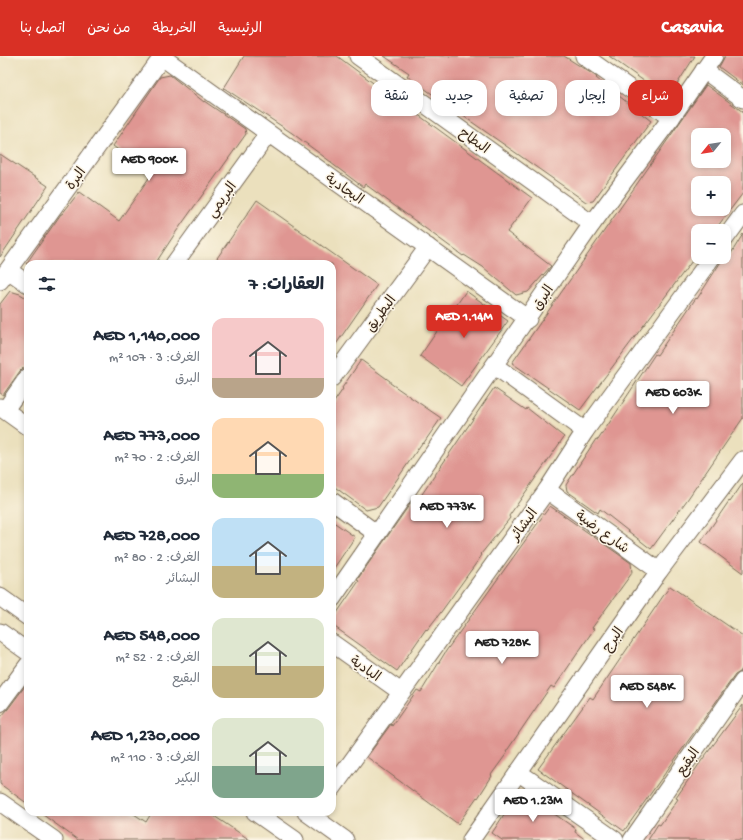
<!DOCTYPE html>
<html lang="ar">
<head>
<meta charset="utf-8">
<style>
	body { margin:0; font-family:"Gochi Hand","Playpen Sans Arabic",sans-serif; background:#f2f2f3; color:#1f2937; direction:rtl; height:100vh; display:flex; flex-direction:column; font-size:15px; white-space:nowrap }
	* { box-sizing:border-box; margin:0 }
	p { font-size:13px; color:#747a83 }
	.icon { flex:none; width:22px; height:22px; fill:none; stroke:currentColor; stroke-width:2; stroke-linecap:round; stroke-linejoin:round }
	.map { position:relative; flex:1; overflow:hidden; direction:ltr }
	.drawer { position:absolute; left:24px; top:204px; width:312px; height:556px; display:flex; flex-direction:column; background:#fff; border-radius:12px; box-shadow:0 2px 6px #0003; direction:rtl }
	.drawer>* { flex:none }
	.top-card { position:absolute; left:348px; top:24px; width:335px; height:36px; direction:rtl; display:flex; gap:8px }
	.needle { width:26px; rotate:240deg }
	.controls { position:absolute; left:691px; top:72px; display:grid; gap:8px }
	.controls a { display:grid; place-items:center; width:40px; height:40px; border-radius:8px; background:#fff; box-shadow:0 2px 6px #0003; font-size:20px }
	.price { position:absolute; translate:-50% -34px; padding:0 9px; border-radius:4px; background:#fff; color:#222; font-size:13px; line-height:26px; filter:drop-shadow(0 1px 2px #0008) }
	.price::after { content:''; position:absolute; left:50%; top:24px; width:12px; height:9px; margin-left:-6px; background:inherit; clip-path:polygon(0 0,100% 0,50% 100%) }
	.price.active { background:#d93025; color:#fff }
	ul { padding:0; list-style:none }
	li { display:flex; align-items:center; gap:12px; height:100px; padding:0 12px }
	li span { display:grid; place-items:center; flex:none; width:112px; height:80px; border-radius:12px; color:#555 }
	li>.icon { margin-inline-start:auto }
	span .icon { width:48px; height:48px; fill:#fffc; stroke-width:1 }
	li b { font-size:17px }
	h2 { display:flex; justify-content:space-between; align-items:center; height:48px; padding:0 12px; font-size:17px }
	.chip { padding:0 14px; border-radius:12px; background:#fff; box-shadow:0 2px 6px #0003; font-size:14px; line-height:36px }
	.chip.active { background:#d93025; color:#fff }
	header { display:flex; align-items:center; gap:24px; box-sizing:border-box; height:56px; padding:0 20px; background:#d93025; color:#fff }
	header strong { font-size:19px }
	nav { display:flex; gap:22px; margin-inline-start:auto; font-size:14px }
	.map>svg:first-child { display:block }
	.building { fill:#df9692; fill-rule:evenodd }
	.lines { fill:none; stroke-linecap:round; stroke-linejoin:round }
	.minor-casing { stroke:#796a56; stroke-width:19 }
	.minor { stroke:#fff; stroke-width:17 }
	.labels { text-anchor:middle; stroke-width:3; stroke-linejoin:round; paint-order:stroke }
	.street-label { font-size:14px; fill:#3b2a1e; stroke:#fcf5e5 }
</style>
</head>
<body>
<header>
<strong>Casavia</strong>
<nav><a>الرئيسية</a><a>الخريطة</a><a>من نحن</a><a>اتصل بنا</a></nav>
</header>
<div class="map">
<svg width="743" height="784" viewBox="0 0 743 784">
	<rect width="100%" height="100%" fill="#fcf5e5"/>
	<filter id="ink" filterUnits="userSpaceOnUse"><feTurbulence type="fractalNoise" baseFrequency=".025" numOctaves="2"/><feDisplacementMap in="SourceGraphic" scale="8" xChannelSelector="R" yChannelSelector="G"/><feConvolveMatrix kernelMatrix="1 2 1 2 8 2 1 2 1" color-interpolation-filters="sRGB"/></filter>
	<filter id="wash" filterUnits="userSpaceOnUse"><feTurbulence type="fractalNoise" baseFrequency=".012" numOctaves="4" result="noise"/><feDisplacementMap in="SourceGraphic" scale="16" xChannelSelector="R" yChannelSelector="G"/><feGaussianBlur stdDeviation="0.9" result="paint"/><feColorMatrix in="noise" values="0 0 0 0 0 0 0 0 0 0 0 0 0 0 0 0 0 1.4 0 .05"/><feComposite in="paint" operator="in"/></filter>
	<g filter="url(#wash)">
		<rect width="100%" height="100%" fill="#ebe0bd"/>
		<g id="blocks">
			<g class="building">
				<path d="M244 0H337L388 38 414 53 413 55 532 142 507 176 551 210 528 236 516 239 483 211 464 199 463 200 365 128 363 131 331 107V106L292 77 224 32Z"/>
				<path d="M384 0H564L597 21 596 22 651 65 593 145 586 146 449 50 407 20 409 17Z"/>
				<path d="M609 0H695L670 39 662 38Z"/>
				<path d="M725 0H743V29L719 11Z"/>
				<path d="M170 19 204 46V45L245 73 246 78 176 176 155 208H26L61 158H62L79 136 119 165 151 119 113 90 160 21Z"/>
				<path d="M706 29 743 56V137L714 175H698V197L580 354 512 307ZM698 79H724V105H698ZM698 127H724V153H698Z"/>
				<path d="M0 98 48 130 0 201Z"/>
				<path d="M257 144 377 229 332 294V208H213Z"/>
				<path d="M743 178V362L687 444 651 493 600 453 598 457 567 435 566 429 596 383 598 384 655 298 657 299 696 242 697 243 724 201 727 204Z"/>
				<path d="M10 235 20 238 28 243V311L23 312 20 315 3 339 0 337V248Z"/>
				<path d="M466 235 508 265 461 330 420 300 440 271 441 272Z"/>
				<path d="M361 304 390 325V327L441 362 423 388 422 387 378 451 366 454 332 429V349L343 333 342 332Z"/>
				<path d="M494 332 526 354 527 352 564 381 509 460 510 462 481 498 482 499 441 556 427 574 426 573 397 615 332 569V564L359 525 357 524 412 445 416 447Z"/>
				<path d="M743 427V517L701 486 729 445 730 446Z"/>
				<path d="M550 450 631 507 632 517 592 572 594 573 554 632 551 630 506 696 507 697 491 719 492 720 478 742 477 741 458 768 367 701 391 668 392 670 417 634 421 636 446 595Z"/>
				<path d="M332 465 355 481 332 515Z"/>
				<path d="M670 530 743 580V611L740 616 735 619 624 775 538 713 590 641 593 643Z"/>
				<path d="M28 626V748L0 728V662L8 653Z"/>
				<path d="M743 649V784H648L658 768 660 769 678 743 676 742 702 704Z"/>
				<path d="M520 734 576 773 575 776 586 784H502L492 777Z"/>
				<path d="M39 756H131L146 766 152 756H208L250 784H78Z"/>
			</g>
		</g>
	</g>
	<g filter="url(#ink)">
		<use href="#blocks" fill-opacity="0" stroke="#796a56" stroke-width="1"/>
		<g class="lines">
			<defs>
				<g id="minor">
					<path d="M358 0 592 168"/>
					<path d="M584 0 671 62"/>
					<path d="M162 1 528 263"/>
					<path d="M704 14 743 43"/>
					<path d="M724 184 743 158"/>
					<path d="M174 208 268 78"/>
					<path d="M8 214 28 228"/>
					<path d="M0 225 163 0"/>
					<path d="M495 310 585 375"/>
					<path d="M332 322 428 191"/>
					<path d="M0 351 28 371"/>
					<path d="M5 354 28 321"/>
					<path d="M547 434 659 515"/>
					<path d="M332 445 377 478"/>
					<path d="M0 541 28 561"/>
					<path d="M332 543 592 168 671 62 714 0"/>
					<path d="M0 576 28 596"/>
					<path d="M332 587 401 636"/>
					<path d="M0 647 28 609"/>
					<path d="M518 716 615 784"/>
					<path d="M332 733 547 434 585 375 712 201"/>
					<path d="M0 746 54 784"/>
					<path d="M255 756 295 784"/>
					<path d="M306 756 345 784"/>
					<path d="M471 784 659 515 743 404"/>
					<path d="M632 784 743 625"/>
				</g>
			</defs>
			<use href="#minor" class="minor-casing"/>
			<use href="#minor" class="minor"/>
		</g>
	</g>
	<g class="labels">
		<g class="street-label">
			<text transform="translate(475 84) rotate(36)" y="5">البطاح</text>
			<text transform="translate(75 122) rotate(-54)" y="5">البرة</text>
			<text transform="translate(345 132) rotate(35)" y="5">البجادية</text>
			<text transform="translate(221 143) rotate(-54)" y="5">البريمي</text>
			<text transform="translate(542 241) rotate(-56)" y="5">البرق</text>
			<text transform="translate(380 257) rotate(-54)" y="5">البطريق</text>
			<text transform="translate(523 468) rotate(-54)" y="5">البشائر</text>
			<text transform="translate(603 475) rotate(36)" y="5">شارع رضية</text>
			<text transform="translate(612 583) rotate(-55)" y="5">البرج</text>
			<text transform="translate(366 612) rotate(35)" y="5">البادية</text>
			<text transform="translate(687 705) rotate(-55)" y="5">البقيع</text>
		</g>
	</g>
</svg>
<div class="controls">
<a><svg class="needle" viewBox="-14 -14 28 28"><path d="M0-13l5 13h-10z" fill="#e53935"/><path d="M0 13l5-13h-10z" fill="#747a83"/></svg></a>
<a>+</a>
<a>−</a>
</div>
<b class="price" style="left:149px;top:126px">AED 900K</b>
<b class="price active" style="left:464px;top:283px">AED 1.14M</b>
<b class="price" style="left:673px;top:359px">AED 603K</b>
<b class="price" style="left:447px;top:473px">AED 773K</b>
<b class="price" style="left:502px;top:609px">AED 728K</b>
<b class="price" style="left:647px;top:653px">AED 548K</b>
<b class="price" style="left:533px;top:767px">AED 1.23M</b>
<div class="top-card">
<a class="chip active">شراء</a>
<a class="chip">إيجار</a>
<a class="chip">تصفية</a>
<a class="chip">جديد</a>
<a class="chip">شقة</a>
</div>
<section class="drawer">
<h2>العقارات: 7<svg class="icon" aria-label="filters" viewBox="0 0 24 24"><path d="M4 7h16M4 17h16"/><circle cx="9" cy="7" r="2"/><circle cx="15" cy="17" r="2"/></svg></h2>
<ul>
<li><span style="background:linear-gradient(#f6c9c9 75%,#b9a48a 0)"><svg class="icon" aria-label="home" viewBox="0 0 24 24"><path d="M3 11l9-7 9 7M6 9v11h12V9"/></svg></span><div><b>AED 1,140,000</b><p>الغرف: 3 · 107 m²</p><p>البرق</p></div></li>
<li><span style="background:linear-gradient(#ffd9b3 70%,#8fb573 0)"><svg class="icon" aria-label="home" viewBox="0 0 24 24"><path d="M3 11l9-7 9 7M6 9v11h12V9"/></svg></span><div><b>AED 773,000</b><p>الغرف: 2 · 70 m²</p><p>البرق</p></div></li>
<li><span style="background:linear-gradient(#bfe0f5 60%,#c2b280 0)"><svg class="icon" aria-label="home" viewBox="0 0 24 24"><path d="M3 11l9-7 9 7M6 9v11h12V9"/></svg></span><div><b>AED 728,000</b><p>الغرف: 2 · 80 m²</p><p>البشائر</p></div></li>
<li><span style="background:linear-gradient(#dfe7d0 60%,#c2b280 0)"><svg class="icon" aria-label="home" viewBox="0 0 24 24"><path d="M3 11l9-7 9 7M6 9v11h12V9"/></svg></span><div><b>AED 548,000</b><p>الغرف: 2 · 52 m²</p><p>البقيع</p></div></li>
<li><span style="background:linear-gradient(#dfe7d0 60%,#7fa58c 0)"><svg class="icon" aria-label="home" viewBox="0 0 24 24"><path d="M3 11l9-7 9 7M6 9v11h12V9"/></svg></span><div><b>AED 1,230,000</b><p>الغرف: 3 · 110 m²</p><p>البكير</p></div></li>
</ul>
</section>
</div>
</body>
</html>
